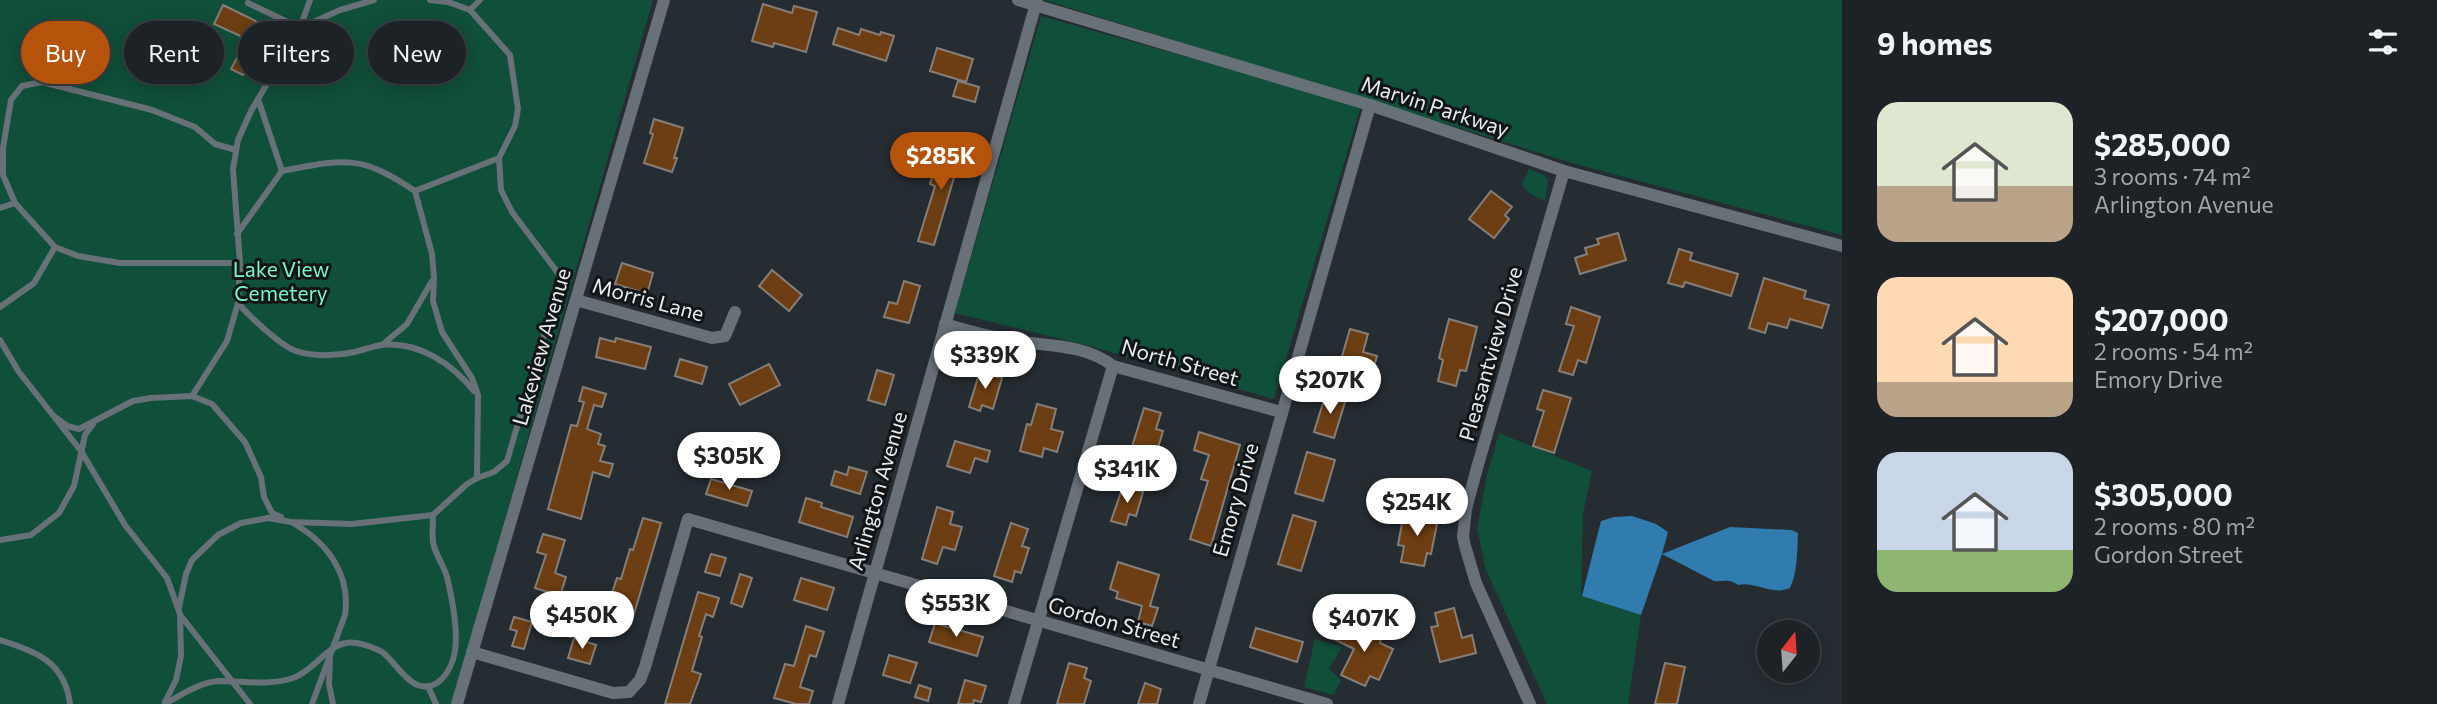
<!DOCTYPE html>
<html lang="en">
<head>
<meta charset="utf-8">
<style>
	body { margin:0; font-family:Commissioner,sans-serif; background:#292f32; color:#f1f3f6; height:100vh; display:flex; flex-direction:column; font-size:26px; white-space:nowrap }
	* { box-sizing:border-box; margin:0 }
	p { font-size:23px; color:#a0a4a7 }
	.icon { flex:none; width:38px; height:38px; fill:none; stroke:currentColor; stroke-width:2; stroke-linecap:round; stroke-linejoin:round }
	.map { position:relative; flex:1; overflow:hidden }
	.sheet { display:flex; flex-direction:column; background:#1c2226; width:595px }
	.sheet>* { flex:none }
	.guide { position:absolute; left:21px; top:21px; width:665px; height:63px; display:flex; gap:14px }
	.needle { width:46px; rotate:17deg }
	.fabs { position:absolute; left:1757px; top:620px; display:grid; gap:14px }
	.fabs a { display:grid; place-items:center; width:63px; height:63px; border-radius:50%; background:#1c2226; box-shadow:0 4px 18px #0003,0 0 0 2px #3a3f43; font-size:35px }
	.price { position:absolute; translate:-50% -60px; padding:0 16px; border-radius:24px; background:#fff; color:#222; font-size:23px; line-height:46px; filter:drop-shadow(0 2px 4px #0008) }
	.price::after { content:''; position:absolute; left:50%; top:42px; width:21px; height:16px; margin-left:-10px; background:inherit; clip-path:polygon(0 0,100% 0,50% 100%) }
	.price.active { background:#b45309; color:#fff }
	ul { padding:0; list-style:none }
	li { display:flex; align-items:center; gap:21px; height:175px; padding:0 35px }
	li span { display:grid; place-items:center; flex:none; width:196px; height:140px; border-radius:21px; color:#555 }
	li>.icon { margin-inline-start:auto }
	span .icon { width:84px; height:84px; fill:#fffc; stroke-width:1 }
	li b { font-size:30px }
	h2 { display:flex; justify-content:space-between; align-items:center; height:84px; padding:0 35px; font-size:30px }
	.chip { padding:0 24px; border-radius:32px; background:#1c2226; box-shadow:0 4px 18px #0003,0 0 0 2px #3a3f43; font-size:24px; line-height:63px }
	.chip.active { background:#b45309; color:#fff }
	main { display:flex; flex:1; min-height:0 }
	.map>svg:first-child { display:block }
	.green { fill:#104f39 }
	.water { fill:#307cae }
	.building { fill:#6d3e13; stroke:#867e78; stroke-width:2 }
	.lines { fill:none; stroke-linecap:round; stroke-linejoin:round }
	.lane { stroke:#697178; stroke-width:6 }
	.street { stroke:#697178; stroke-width:12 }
	.labels { text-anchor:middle; stroke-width:6; stroke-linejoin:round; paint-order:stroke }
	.street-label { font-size:21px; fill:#e7ecf0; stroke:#121517 }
	.park-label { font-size:21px; fill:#79f8c4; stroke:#121517 }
</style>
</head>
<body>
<main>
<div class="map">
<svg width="1842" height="704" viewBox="0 0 1842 704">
	<rect width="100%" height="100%" fill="#262d32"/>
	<g class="green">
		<path d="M0 0H653L452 704H0Z"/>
		<path d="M1044 0H1842V235L1572 163Z"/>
		<path d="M1041 16 1361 106 1274 399 1090 346 955 313Z"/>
		<path d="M1529 169 1544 175 1548 180 1545 201C1535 196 1526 194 1522 184Z"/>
		<path d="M1499 433 1592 471 1583 514 1581 595 1641 615 1628 704H1547L1486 570 1477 529 1487 475Z"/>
		<path d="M1315 639 1342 647 1329 669 1341 680 1333 695 1304 687Z"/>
	</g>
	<path class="water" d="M1632 516 1656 524 1668 532 1662 554 1730 527 1791 530 1798 533C1797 551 1798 571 1790 588 1772 596 1755 581 1738 585 1728 578 1724 582 1714 581L1662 554 1641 615 1582 596 1601 521 1614 517Z"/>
	<g class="building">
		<path d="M763 4 792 13 794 6 817 12 806 52 774 43 773 47 752 41Z"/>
		<path d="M223 5 284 35 264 75 248 66 243 75 231 69 247 39 214 24Z"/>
		<path d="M838 28 859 35 861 29 880 35 881 32 894 36 886 61 833 44Z"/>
		<path d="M937 48 973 59 966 82 930 71Z"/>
		<path d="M958 81 979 87 975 102 953 96Z"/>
		<path d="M654 119 683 128 674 158H677L672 172 644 163 653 134 650 133Z"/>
		<path d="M949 140 964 144 934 245 918 241 935 186 930 184 936 165 941 166Z"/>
		<path d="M1491 191 1512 207 1505 215 1509 219 1494 238 1469 219Z"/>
		<path d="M1618 233 1626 260 1580 274 1575 258 1587 254 1585 248 1599 244 1597 239Z"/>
		<path d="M1679 249 1692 253 1690 260 1738 274 1731 296 1685 282 1683 287 1668 283Z"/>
		<path d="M622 263 653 273 647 294 615 284Z"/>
		<path d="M772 270 802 295 789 311 759 286Z"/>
		<path d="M1764 278 1806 291 1804 298 1829 305 1822 328 1790 319 1787 328 1768 323 1765 333 1749 328Z"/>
		<path d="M904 281 920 286 909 323 884 317 889 302 897 304Z"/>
		<path d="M1571 307 1600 317 1586 363 1578 360 1573 375 1559 371 1574 326 1566 324Z"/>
		<path d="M1449 319 1477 327 1466 371 1460 370 1456 386 1438 381 1443 360 1439 358Z"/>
		<path d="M1350 329 1368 334 1363 352 1377 356 1370 380 1338 370Z"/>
		<path d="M600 338 615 342 616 338 651 347 645 369 596 357Z"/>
		<path d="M680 359 707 367 702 384 675 376Z"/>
		<path d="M769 364 780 385 740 405 729 384Z"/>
		<path d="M877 370 894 375 885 405 868 400Z"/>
		<path d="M980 371 1002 378 993 409 982 405 980 411 969 407Z"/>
		<path d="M583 387 606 394 602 407 594 405 587 429 601 434 598 444 605 446 600 461 613 464 609 477 593 472 581 519 548 509 571 425 577 426 584 402 579 401Z"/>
		<path d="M1543 390 1571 398 1554 453 1533 446 1544 411 1537 409Z"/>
		<path d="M1326 393 1346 399 1334 438 1314 432Z"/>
		<path d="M1037 404 1056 409 1051 429 1063 432 1057 452 1044 448 1042 457 1020 451 1027 424 1031 425Z"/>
		<path d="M1144 408 1161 413 1156 429 1163 431 1154 461 1149 459 1146 467 1131 463 1134 451 1131 450Z"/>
		<path d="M1199 432 1240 445 1211 546 1190 539 1208 481 1201 479 1209 455 1194 450Z"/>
		<path d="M955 441 990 451 987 462 975 458 970 473 947 466Z"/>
		<path d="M1307 452 1335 460 1323 501 1295 493Z"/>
		<path d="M849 467 867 472 860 494 831 485 835 471 847 475Z"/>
		<path d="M711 479 752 491 747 506 706 494Z"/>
		<path d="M1123 486 1143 492 1136 516 1129 514 1126 525 1111 521Z"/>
		<path d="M806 498 822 503 821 507 853 517 847 537 799 522Z"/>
		<path d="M937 507 953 512 950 524 962 527 955 550 943 547 937 564 922 559Z"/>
		<path d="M1404 512 1438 519 1431 554 1427 553 1424 566 1401 562 1404 546 1398 545Z"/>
		<path d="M1293 515 1316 522 1301 571 1278 564Z"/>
		<path d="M643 518 661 523 631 624 589 609 593 599 608 605 617 578 621 579 630 549 633 550Z"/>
		<path d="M1011 523 1028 529 1022 546 1029 548 1021 573 1015 571 1012 582 994 576Z"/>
		<path d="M543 534 565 540 555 573 566 577 560 596 535 588 546 555 537 552Z"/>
		<path d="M711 554 726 558 720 576 705 572Z"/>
		<path d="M1118 562 1159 575 1150 606 1158 608 1152 626 1138 622 1142 606 1116 598 1118 592 1110 589Z"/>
		<path d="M740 574 752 578 742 607 731 603Z"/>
		<path d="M801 578 834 588 827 610 794 600Z"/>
		<path d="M698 592 719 598 713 617 706 614 699 636 702 637 692 671 701 674 690 704H665Z"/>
		<path d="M1454 608 1462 638 1472 635 1476 653 1440 662 1431 627 1438 626 1435 613Z"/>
		<path d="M514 617 532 622 524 649 512 646 517 631 510 629Z"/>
		<path d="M552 619 574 625 571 637 548 630Z"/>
		<path d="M935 623 983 637 977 656 929 642Z"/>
		<path d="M1344 623 1358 630 1360 626 1382 637 1380 643 1393 649 1379 680 1370 676 1365 686 1341 675 1354 649 1336 640Z"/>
		<path d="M806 626 824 632 816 657 810 655 800 687 813 691 809 704H796L774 698 785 664 794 666Z"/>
		<path d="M1256 628 1303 642 1297 662 1250 647Z"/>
		<path d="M574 638 596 645 590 664 568 658Z"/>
		<path d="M889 655 917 663 910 683 883 675Z"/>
		<path d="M1069 663 1087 668 1084 678 1091 681 1084 704H1057Z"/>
		<path d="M1665 663 1685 667 1677 704H1655Z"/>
		<path d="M965 680 986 686 981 702 974 700 973 704H958Z"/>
		<path d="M1145 683 1161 689 1157 704H1138Z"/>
		<path d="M919 685 931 689 928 701 915 697Z"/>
	</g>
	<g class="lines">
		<g class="lane">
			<path d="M248 3 300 28"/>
			<path d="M470 10 480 0"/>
			<path d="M300 28 340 10 374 0"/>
			<path d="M258 99 282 171"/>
			<path d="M236 150 215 144 195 127 152 110 42 82 22 86 11 100 3 148V175L15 203 55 247 78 256 120 263H240"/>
			<path d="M415 191 499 158"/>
			<path d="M0 208 15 203"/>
			<path d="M237 234 282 171C345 159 360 154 415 191L432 254 434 277 433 301 442 332 472 378 478 395 477 478"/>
			<path d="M238 303C249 316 281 346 296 351 314 357 337 356 355 352 364 350 373 346 381 345 419 341 452 364 474 391"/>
			<path d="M0 307 34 283 55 247"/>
			<path d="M0 340 19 372 81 451 125 525 167 578 180 614 181 656 176 680 165 702"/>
			<path d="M382 345 407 324 432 281"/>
			<path d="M192 396 227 341 238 303 240 263 233 169 238 140 251 111 300 28 310 0"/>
			<path d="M55 417 67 426 79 429 133 401 151 398 192 396 212 404 245 442 261 477 264 497 272 513 281 517"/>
			<path d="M293 523C328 543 351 575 345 615L312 704"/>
			<path d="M0 540 31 535 59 513 74 486 85 435 93 424"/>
			<path d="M179 608 186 574 192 560 218 535 241 523 268 518 291 522 352 524 433 515 467 484 477 478 494 472 507 461 561 277 512 212 501 190 499 158 515 126 518 109 510 55 470 10 448 2 430 0"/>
			<path d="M181 616 250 704"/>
			<path d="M0 640C36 651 65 662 70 704"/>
			<path d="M330 657 329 684 333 704"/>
			<path d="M428 686 436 704"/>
			<path d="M165 704C181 695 200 682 219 681 244 681 268 686 293 678 313 671 327 646 346 643 355 641 374 647 382 652 397 662 412 698 437 683 447 676 453 663 455 651 458 629 452 598 447 577 444 565 435 555 433 542 432 533 433 524 433 515"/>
		</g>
		<g class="street">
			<path d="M1018 0 1370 105 1564 171 1842 246"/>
			<path d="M576 300 712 338 725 336 735 312"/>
			<path d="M945 324C968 331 991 337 1014 341 1047 346 1085 344 1113 366L1281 412"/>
			<path d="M472 652 613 693 629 692 640 680 645 667 688 519 1327 704"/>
			<path d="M457 704 664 0"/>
			<path d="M838 704 1037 0"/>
			<path d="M1014 704 1113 366"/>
			<path d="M1199 704 1370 105"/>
			<path d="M1530 704 1476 583 1465 546 1463 537 1466 509 1477 468 1564 171"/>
		</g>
	</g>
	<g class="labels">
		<g class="street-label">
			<text transform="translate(1435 107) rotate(18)" y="7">Marvin Parkway</text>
			<text transform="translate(648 300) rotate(15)" y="7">Morris Lane</text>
			<text transform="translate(542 347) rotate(-74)" y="7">Lakeview Avenue</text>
			<text transform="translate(1491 354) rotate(-74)" y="7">Pleasantview Drive</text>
			<text transform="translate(1180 363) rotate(16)" y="7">North Street</text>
			<text transform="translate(878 491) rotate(-74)" y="7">Arlington Avenue</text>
			<text transform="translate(1236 500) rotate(-74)" y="7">Emory Drive</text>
			<text transform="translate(1114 623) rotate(16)" y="7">Gordon Street</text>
		</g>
		<g class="park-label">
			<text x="281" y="277">Lake View<tspan x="281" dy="24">Cemetery</tspan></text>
		</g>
	</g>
</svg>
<div class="fabs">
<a><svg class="needle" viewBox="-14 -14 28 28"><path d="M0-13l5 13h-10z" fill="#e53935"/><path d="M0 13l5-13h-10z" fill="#a0a4a7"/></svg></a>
</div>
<b class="price active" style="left:941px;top:192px">$285K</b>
<b class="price" style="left:985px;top:391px">$339K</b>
<b class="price" style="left:1330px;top:416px">$207K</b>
<b class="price" style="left:729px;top:492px">$305K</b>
<b class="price" style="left:1127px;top:505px">$341K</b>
<b class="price" style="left:1417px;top:538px">$254K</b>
<b class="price" style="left:956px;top:639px">$553K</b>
<b class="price" style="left:582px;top:651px">$450K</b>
<b class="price" style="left:1364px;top:654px">$407K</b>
<div class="guide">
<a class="chip active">Buy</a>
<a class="chip">Rent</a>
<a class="chip">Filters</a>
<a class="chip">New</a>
</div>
</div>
<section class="sheet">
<h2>9 homes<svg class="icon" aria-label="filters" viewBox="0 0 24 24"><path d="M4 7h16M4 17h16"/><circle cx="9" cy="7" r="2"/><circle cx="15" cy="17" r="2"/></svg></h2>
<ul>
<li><span style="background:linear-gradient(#dfe7d0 60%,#b9a48a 0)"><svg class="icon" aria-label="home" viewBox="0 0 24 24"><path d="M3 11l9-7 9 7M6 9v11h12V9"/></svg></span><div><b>$285,000</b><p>3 rooms · 74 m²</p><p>Arlington Avenue</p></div></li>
<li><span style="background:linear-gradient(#ffd9b3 75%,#b9a48a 0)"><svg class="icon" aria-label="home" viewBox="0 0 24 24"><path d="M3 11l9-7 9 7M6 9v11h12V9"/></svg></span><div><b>$207,000</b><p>2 rooms · 54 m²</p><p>Emory Drive</p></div></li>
<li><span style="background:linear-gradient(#c9d6e8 70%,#8fb573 0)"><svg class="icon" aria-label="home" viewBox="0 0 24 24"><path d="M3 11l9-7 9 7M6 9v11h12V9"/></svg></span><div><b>$305,000</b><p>2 rooms · 80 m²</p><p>Gordon Street</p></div></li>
</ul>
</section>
</main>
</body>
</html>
